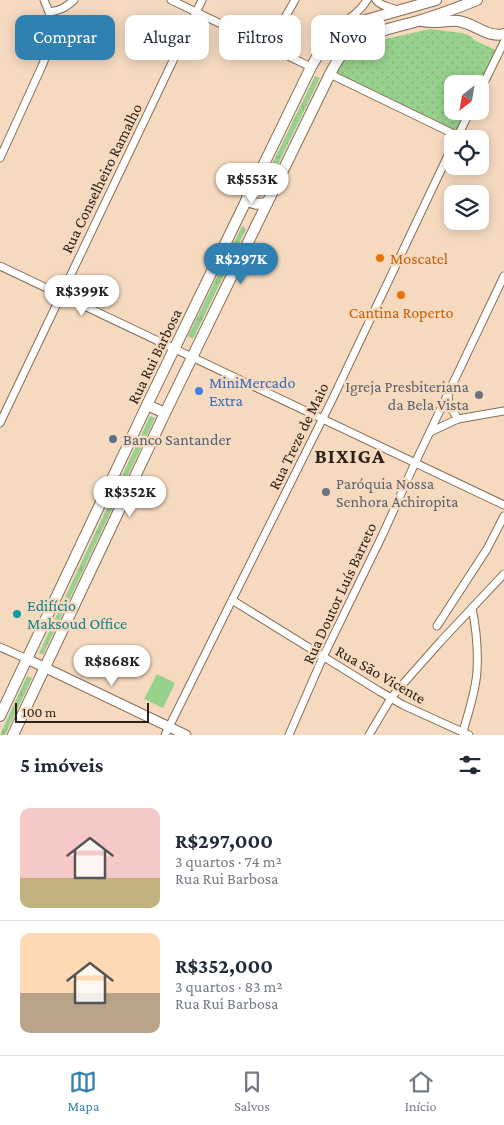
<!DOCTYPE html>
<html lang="pt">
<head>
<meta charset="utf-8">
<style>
	body { margin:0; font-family:"Crimson Pro",serif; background:#f6f6f7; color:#1f2937; height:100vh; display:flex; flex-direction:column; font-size:19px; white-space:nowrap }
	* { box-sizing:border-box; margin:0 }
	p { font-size:16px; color:#747a83 }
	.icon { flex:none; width:28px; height:28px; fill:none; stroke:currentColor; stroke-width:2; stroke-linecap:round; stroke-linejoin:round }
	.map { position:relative; height:735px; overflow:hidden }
	.drawer { display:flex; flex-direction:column; background:#fff; flex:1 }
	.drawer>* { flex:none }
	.top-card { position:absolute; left:15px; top:15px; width:475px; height:45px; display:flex; gap:10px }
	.needle { width:32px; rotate:211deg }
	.tools { position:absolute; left:444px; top:75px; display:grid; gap:10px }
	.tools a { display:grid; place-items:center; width:45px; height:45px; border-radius:10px; background:#fff; box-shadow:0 2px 12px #0003; font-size:25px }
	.scale { position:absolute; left:15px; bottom:12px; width:134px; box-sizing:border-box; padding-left:5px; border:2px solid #2c2118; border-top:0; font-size:14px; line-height:18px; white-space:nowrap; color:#2c2118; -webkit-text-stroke:4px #f6dac0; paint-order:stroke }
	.price { position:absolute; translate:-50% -42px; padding:0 11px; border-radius:18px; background:#fff; color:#222; font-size:16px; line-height:32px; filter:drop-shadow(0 1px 2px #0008) }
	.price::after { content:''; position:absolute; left:50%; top:30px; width:15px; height:11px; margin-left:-8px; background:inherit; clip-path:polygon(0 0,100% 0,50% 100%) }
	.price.selected { background:#3180b2; color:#fff }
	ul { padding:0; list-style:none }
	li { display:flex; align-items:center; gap:15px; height:125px; padding:0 20px }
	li+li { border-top:1px solid #e0e1e3 }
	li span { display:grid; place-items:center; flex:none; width:140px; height:100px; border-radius:10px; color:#555 }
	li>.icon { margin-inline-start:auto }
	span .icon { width:60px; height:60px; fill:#fffc; stroke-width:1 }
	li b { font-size:21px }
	h2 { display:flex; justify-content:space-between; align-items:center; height:60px; padding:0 20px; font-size:21px }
	.pill { padding:0 18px; border-radius:10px; background:#fff; box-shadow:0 2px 12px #0003; font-size:18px; line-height:45px }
	.pill.selected { background:#3180b2; color:#fff }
	.tab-bar { display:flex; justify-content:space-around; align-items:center; height:70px; border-top:1px solid #e0e1e3; background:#fff; font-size:14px; color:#747a83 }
	.tab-bar a { display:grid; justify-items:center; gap:2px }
	.tab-bar .selected { color:#3180b2 }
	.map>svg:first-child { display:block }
	.grass { fill:url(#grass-tufts) }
	.park { fill:url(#park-dots) }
	.pitch { fill:#98d18e }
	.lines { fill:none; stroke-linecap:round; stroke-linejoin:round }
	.minor-casing { stroke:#856c55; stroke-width:9 }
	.tertiary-casing { stroke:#856c55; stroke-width:11 }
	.secondary-casing { stroke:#856c55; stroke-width:12 }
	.minor { stroke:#fff; stroke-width:7 }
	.tertiary { stroke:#fff; stroke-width:9 }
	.secondary { stroke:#fff; stroke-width:10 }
	.food-dot { fill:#e8710a; stroke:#f6dac0; stroke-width:2 }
	.shop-dot { fill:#3f7fe0; stroke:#f6dac0; stroke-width:2 }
	.worship-dot { fill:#6b7280; stroke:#f6dac0; stroke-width:2 }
	.service-dot { fill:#5c6f8a; stroke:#f6dac0; stroke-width:2 }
	.culture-dot { fill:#0f9aa8; stroke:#f6dac0; stroke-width:2 }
	.labels { text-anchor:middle; stroke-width:5; stroke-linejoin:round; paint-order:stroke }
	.street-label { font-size:16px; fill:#2c2118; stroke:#f6dac0 }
	.food-label { font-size:16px; fill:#c56008; stroke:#f6dac0; text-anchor:start }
	.shop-label { font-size:16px; fill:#366cbe; stroke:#f6dac0; text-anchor:start }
	.worship-label { font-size:16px; fill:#5b616d; stroke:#f6dac0; text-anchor:end }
	.service-label { font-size:16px; fill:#4e5e75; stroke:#f6dac0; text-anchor:start }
	.culture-label { font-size:16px; fill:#0d838f; stroke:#f6dac0; text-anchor:start }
	.district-label { font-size:21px; font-weight:bold; letter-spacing:1px; fill:#2c2118; stroke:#f6dac0 }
</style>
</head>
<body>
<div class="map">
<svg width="504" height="735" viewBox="0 0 504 735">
	<defs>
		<pattern id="grass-tufts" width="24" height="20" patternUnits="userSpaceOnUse" patternTransform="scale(1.25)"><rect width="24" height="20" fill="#98d18e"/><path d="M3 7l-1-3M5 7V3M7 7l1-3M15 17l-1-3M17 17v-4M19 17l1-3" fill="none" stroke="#83b37a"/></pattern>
		<pattern id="park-dots" width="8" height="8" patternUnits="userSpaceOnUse" patternTransform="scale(1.25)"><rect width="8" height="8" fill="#98d18e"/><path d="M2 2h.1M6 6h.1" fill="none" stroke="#83b37a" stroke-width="1.8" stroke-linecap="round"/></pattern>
	</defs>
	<rect width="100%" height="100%" fill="#f6dac0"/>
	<g class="grass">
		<path d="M315 76 320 78 263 195 258 193Z"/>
		<path d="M242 226 246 229 193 339 188 336Z"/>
		<path d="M150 416 155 418 43 655 39 653Z"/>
		<path d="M27 676 32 678 5 735H0Z"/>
	</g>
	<path class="park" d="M430 29 462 33 471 36 474 40 496 50 480 84H452V111H466L457 131 336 74 343 61 349 54 363 44Z"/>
	<path class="pitch" d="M157 674 175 683 163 708 144 699Z"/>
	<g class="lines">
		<defs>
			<g id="minor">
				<path d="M171 0 311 67"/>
				<path d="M376 0C382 8 391 6 399 11"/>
				<path d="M49 12C60 11 66 7 74 0"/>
				<path d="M268 47 295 0"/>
				<path d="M317 51C328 26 354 22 367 0"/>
				<path d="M330 74 458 136"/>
				<path d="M480 91 504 42"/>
				<path d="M457 138 470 111"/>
				<path d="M0 158 42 66 54 36 49 12 44 0"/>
				<path d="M0 266 504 505"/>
				<path d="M448 394 449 405 458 419"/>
				<path d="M0 423 202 0"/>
				<path d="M430 432 458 419 504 411"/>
				<path d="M232 600 379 691 403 705 469 735"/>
				<path d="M437 626 487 549 504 516"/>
				<path d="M0 647 27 659"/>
				<path d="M463 732C468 713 476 691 477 671 478 652 476 627 472 608"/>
				<path d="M165 735 232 600 332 400 452 147"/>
				<path d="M289 735 323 657 382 536 415 463 504 276"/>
				<path d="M369 735 391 698 402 685 441 641 504 574"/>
			</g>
			<path id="tertiary" d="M27 659 186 735"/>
			<g id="secondary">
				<path d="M421 21C434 24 446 20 458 21 474 23 487 38 504 34"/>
				<path d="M247 198V200C254 205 260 204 267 203"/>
				<path d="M147 405 165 413"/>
				<path d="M0 716 147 405 311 67 317 57 336 34 352 24 436 0"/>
				<path d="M13 735 165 413 330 74C334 66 340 55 347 49 364 33 396 27 418 21 438 15 457 8 477 0"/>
			</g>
		</defs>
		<use href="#minor" class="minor-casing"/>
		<use href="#tertiary" class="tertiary-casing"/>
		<use href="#secondary" class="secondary-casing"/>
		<use href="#minor" class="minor"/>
		<use href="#tertiary" class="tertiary"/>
		<use href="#secondary" class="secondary"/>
	</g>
	<g class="food-dot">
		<circle cx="380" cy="258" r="5"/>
		<circle cx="401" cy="295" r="5"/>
	</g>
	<circle class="shop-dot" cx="199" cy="391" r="5"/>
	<g class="worship-dot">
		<circle cx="479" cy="395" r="5"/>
		<circle cx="326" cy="492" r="5"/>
	</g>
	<circle class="service-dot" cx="113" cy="439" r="5"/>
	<circle class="culture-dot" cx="17" cy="614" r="5"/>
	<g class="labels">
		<g class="street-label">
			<text transform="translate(101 178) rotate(-64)" y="6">Rua Conselheiro Ramalho</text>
			<text transform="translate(154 356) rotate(-64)" y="6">Rua Rui Barbosa</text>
			<text transform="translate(298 436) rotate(-64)" y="6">Rua Treze de Maio</text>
			<text transform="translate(339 593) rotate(-65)" y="6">Rua Doutor Luís Barreto</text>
			<text transform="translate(381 674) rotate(30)" y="6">Rua São Vicente</text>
		</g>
		<g class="food-label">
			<text x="390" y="264">Moscatel</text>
			<text x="401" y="318" text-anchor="middle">Cantina Roperto</text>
		</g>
		<g class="shop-label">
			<text x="209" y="388">MiniMercado<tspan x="209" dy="18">Extra</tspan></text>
		</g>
		<g class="worship-label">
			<text x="469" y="392">Igreja Presbiteriana<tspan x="469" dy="18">da Bela Vista</tspan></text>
			<text x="336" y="489" text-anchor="start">Paróquia Nossa<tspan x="336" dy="18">Senhora Achiropita</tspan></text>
		</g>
		<g class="service-label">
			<text x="123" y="445">Banco Santander</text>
		</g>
		<g class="culture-label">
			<text x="27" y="611">Edifício<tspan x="27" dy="18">Maksoud Office</tspan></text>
		</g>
		<g class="district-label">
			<text x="350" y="463">BIXIGA</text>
		</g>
	</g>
</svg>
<div class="tools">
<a><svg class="needle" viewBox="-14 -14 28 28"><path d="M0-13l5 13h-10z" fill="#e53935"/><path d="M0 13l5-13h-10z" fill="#747a83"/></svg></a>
<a><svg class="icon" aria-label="locate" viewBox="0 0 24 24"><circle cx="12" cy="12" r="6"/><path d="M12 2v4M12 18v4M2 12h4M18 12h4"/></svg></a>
<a><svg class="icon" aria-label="layers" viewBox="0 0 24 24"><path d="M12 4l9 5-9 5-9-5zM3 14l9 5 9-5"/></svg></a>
</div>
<div class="scale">100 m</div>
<b class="price" style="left:252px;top:205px">R$553K</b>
<b class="price selected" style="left:241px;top:285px">R$297K</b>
<b class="price" style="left:82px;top:317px">R$399K</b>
<b class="price" style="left:130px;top:518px">R$352K</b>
<b class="price" style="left:112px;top:687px">R$868K</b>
<div class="top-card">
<a class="pill selected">Comprar</a>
<a class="pill">Alugar</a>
<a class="pill">Filtros</a>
<a class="pill">Novo</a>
</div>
</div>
<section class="drawer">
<h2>5 imóveis<svg class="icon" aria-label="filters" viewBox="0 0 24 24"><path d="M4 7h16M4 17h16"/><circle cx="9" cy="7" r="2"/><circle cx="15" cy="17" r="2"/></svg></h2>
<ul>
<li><span style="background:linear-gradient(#f6c9c9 70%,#c2b280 0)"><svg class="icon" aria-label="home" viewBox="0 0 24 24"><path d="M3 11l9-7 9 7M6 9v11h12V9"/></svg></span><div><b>R$297,000</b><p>3 quartos · 74 m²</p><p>Rua Rui Barbosa</p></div></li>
<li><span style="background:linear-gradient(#ffd9b3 60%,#b9a48a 0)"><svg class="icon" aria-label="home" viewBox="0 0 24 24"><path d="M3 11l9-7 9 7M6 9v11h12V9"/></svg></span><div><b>R$352,000</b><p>3 quartos · 83 m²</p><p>Rua Rui Barbosa</p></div></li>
</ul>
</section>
<nav class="tab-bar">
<a class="selected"><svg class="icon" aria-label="map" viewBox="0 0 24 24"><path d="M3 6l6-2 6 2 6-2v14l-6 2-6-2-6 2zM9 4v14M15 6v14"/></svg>Mapa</a>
<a><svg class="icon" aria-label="saved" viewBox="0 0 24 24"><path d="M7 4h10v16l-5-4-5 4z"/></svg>Salvos</a>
<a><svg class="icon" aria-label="home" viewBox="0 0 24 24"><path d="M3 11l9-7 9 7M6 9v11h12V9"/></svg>Início</a>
</nav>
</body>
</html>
